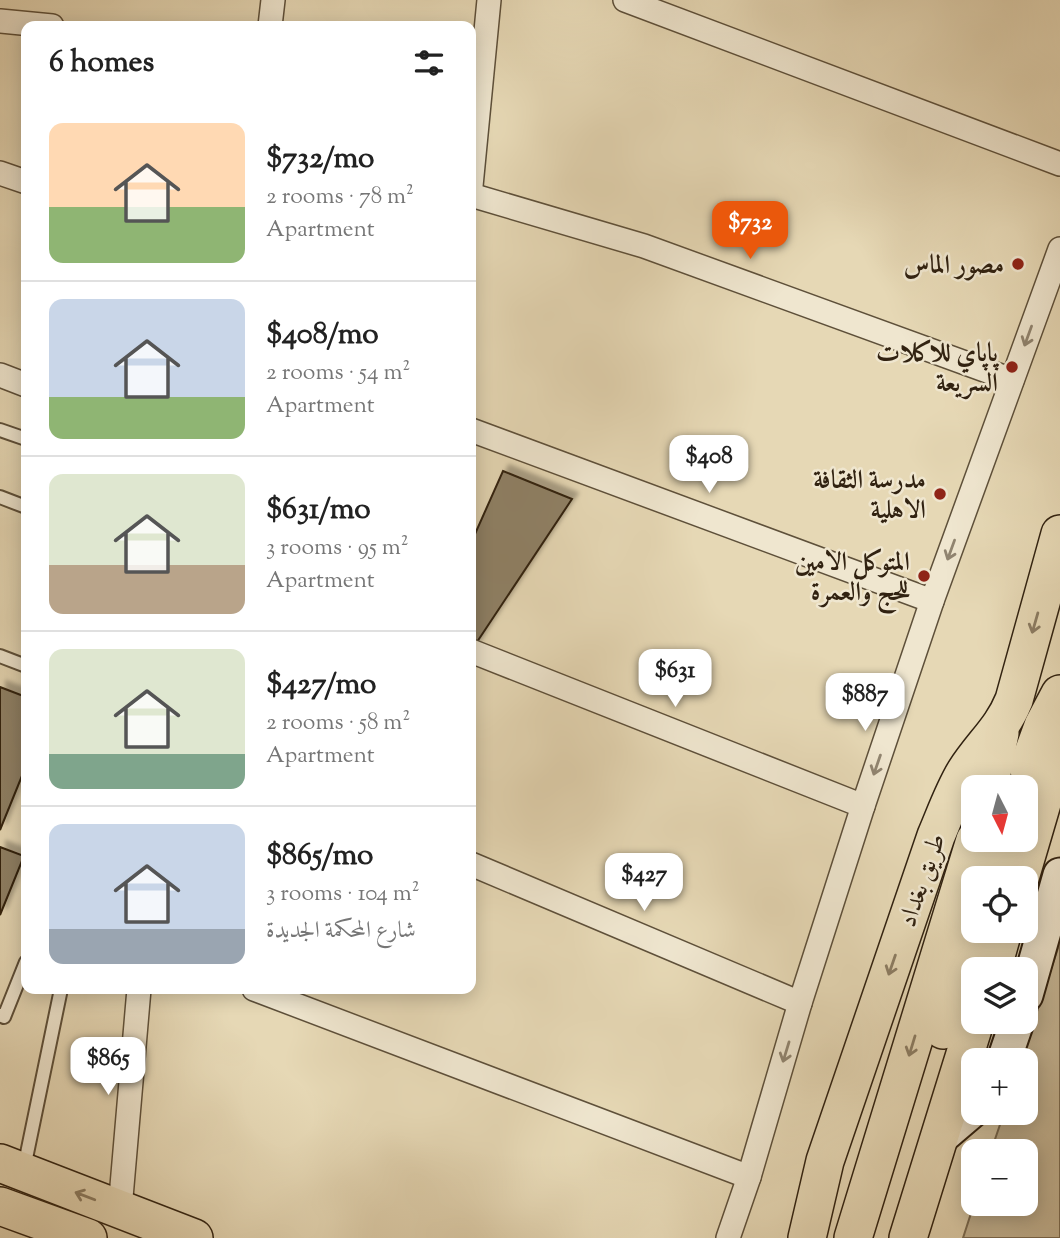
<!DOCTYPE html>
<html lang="en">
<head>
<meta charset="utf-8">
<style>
	body { margin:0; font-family:"Sorts Mill Goudy",Amiri,serif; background:#f6f6f6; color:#222; height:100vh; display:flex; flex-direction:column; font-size:26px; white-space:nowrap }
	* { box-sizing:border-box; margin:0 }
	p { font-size:23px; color:#767676 }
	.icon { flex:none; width:38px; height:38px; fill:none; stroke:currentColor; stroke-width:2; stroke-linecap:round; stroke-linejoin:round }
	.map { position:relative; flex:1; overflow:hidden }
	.sheet { position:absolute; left:21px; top:21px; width:455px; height:973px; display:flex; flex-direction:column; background:#fff; border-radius:14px; box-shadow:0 4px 18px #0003 }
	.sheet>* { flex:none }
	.needle { width:46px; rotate:174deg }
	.fabs { position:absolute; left:961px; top:775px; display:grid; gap:14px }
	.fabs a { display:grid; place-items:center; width:77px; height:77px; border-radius:14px; background:#fff; box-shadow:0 4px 18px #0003; font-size:35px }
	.price { position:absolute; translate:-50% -60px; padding:0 16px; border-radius:14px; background:#fff; color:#222; font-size:23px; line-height:46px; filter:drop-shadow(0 2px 4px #0008) }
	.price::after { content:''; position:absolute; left:50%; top:42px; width:21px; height:16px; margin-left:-10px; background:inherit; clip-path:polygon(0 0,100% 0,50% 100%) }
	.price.active { background:#ea580c; color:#fff }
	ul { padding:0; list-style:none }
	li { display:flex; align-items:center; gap:21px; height:175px; padding:0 28px }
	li+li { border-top:2px solid #e0e0e0 }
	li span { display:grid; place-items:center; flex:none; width:196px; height:140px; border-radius:14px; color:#555 }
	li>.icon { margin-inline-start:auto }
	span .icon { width:84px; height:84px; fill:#fffc; stroke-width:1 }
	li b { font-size:30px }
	h2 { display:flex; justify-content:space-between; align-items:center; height:84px; padding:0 28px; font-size:30px }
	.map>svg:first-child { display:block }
	.green { fill:#c7b999; stroke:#7c6e55; stroke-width:2 }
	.building { fill:#8f8166; stroke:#312211; stroke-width:2; filter:url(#shadow) }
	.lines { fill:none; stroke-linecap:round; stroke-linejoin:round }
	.service-casing { stroke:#5e503a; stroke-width:16 }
	.minor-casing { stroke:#5e503a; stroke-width:26 }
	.secondary-casing { stroke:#312211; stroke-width:37 }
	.primary-casing { stroke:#312211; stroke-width:40 }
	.service { stroke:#efe6cf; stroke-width:12 }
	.minor { stroke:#efe6cf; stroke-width:23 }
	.secondary { stroke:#efe6cf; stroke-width:33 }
	.primary { stroke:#e6d8b5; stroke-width:37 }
	.oneway { stroke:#908470 }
	.oneway2 { stroke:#8c7d63 }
	.poi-dot { fill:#8f2418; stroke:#efe6cf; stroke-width:2.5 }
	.labels { text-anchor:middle; stroke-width:5; stroke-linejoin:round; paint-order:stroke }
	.poi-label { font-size:26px; font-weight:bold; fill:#312211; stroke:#efe6cf; text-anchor:end }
	.street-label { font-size:26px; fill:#312211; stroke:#efe6cf }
</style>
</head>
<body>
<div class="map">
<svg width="1060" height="1238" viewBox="0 0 1060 1238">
	<defs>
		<filter id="shadow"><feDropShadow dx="6" dy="-6" stdDeviation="2" flood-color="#0004"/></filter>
	</defs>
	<rect width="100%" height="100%" fill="#e6d8b5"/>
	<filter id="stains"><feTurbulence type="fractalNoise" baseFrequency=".00286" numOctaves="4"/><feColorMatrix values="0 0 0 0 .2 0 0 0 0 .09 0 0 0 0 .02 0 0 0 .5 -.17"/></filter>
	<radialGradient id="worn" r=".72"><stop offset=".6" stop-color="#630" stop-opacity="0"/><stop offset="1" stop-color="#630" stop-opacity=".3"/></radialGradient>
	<path class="green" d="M1060 942V1238H963L974 1204H1026V1152L991 1151 1004 1113H1026V1060H1021Z"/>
	<g class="building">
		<path d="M503 471 572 499 473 648 471 647V543Z"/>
		<path d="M0 687 26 697V766L0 830Z"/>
		<path d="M0 847 24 856 0 915Z"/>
	</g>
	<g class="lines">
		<defs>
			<g id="service">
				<path d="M0 430 26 439"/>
				<path d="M0 497 26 507"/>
				<path d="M0 656 26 666"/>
				<path d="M0 1015 4 1017 26 962"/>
				<path d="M24 1168 61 989"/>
			</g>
			<g id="minor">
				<path d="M625 0 1060 164"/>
				<path d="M0 21 52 26"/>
				<path d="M270 26 273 0"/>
				<path d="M0 173 26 182"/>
				<path d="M471 186 489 0"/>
				<path d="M471 195 644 246 1012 380"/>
				<path d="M0 375 26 385"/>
				<path d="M471 430 932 601"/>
				<path d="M471 651 863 806"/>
				<path d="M471 864 800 1003"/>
				<path d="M254 989 749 1177"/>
				<path d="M120 1209 139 989"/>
				<path d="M728 1238 749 1177 800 1003 863 806 932 601 1060 249"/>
			</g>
			<g id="secondary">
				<path d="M1026 995 1060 875"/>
				<path d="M1004 1060 1017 1022"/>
				<path d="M939 1139 973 1110"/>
			</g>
			<g id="primary">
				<path d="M1028 767 1043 726 1060 694"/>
				<path d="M989 788 1000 733"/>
				<path d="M992 878 1004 840"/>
				<path d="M1020 878 1060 742"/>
				<path d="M992 970 1003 931"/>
				<path d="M943 1030 975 931"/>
				<path d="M0 1163 194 1238"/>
				<path d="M0 1206 88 1238"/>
				<path d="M807 1238 825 1161 936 836C945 815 953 792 965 772 982 745 1002 730 1014 700L1060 534"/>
				<path d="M853 1238 975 840"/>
				<path d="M908 1238 975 1022"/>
			</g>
		</defs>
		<use href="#service" class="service-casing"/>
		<use href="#minor" class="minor-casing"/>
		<use href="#secondary" class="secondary-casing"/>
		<use href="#primary" class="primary-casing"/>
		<use href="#service" class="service"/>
		<use href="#minor" class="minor"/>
		<use href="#secondary" class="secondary"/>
		<use href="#primary" class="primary"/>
	</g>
	<defs><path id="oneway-shaft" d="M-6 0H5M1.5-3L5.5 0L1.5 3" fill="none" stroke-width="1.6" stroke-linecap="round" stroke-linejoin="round" transform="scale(1.75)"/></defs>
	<g class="oneway">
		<use href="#oneway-shaft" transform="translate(1028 336) rotate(110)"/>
		<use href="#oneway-shaft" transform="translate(951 550) rotate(110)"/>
		<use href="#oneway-shaft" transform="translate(877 765) rotate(109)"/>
		<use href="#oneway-shaft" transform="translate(786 1052) rotate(107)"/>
	</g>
	<g class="oneway2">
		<use href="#oneway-shaft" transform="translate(1035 623) rotate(106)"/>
		<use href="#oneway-shaft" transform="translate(892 965) rotate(109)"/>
		<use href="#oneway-shaft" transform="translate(912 1046) rotate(107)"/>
		<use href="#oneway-shaft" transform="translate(85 1196) rotate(-159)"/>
	</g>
	<g class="poi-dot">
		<circle cx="1018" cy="264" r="7"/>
		<circle cx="1012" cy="367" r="7"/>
		<circle cx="940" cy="494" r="7"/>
		<circle cx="924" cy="576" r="7"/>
	</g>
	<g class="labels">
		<g class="poi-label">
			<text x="1004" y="273">مصور الماس</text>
			<text x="998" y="361">پاپاي للاكلات<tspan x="998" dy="30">السريعة</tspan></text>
			<text x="926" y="488">مدرسة الثقافة<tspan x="926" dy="30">الاهلية</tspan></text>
			<text x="910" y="570">المتوكل الامين<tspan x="910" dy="30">للحج والعمرة</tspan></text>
		</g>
		<g class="street-label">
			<text transform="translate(921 880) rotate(-71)" y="9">طريق بغداد</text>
		</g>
	</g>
	<rect width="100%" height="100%" filter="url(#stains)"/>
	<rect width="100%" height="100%" fill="url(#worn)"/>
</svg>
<div class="fabs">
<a><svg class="needle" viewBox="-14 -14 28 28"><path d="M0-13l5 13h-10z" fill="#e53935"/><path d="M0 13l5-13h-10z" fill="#767676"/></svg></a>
<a><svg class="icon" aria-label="locate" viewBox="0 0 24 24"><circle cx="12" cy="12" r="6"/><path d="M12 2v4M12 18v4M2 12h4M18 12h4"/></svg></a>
<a><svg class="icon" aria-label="layers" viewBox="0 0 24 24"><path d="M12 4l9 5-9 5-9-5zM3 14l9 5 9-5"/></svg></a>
<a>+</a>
<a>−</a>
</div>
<b class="price active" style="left:750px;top:261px">$732</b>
<b class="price" style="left:709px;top:495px">$408</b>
<b class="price" style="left:675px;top:709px">$631</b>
<b class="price" style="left:865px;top:733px">$887</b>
<b class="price" style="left:644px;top:913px">$427</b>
<b class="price" style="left:108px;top:1097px">$865</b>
<section class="sheet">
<h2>6 homes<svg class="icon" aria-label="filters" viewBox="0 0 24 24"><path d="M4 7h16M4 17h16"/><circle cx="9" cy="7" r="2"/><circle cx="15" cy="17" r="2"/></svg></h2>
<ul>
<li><span style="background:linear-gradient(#ffd9b3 60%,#8fb573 0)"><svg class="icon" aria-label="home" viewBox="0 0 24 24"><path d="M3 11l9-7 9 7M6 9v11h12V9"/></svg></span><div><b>$732/mo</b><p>2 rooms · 78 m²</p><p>Apartment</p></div></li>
<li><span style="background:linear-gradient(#c9d6e8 70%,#8fb573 0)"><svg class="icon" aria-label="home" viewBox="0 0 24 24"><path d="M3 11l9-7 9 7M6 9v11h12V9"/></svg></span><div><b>$408/mo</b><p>2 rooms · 54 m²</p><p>Apartment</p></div></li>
<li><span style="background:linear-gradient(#dfe7d0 65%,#b9a48a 0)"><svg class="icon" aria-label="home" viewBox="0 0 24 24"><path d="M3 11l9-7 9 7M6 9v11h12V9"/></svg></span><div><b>$631/mo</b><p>3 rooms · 95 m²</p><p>Apartment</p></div></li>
<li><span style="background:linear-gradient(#dfe7d0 75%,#7fa58c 0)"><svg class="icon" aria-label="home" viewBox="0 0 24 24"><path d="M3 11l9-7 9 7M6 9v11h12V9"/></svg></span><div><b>$427/mo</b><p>2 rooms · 58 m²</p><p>Apartment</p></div></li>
<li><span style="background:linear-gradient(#c9d6e8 75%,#9aa5b1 0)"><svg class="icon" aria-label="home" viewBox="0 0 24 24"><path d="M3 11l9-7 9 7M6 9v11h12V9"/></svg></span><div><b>$865/mo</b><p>3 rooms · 104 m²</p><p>شارع المحكمة الجديدة</p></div></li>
</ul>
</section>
</div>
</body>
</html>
